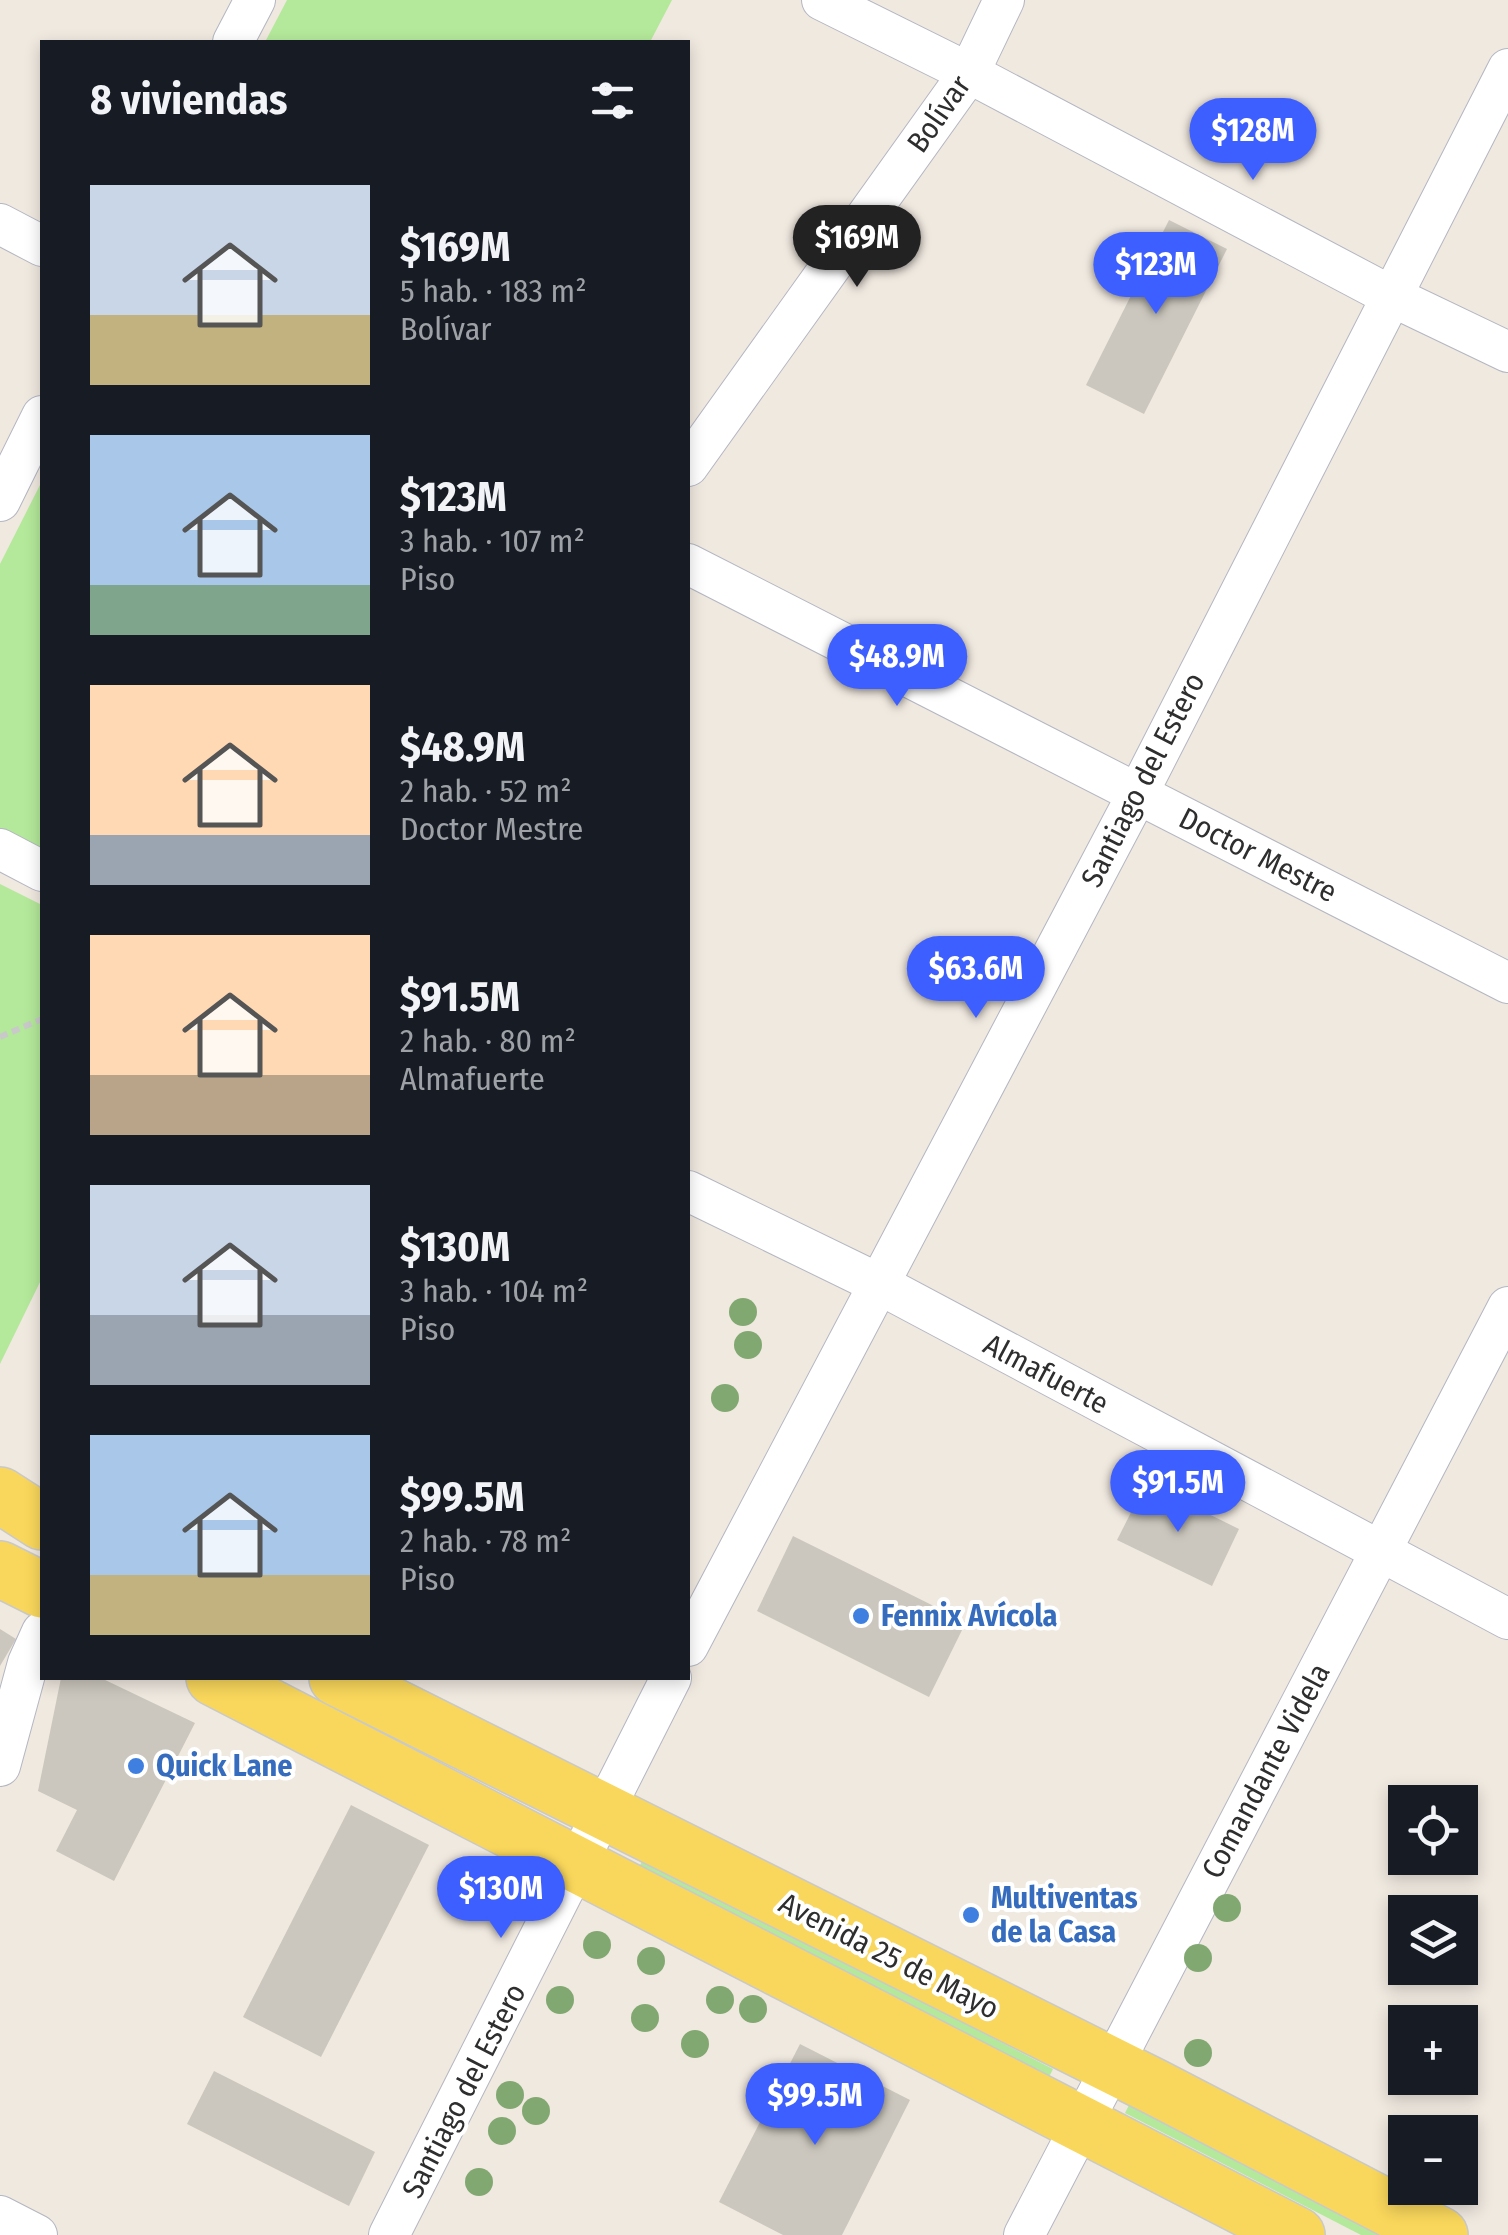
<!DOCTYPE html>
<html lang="es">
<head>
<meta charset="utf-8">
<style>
	body { margin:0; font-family:"Fira Sans Condensed",sans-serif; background:#20242c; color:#f1f3f6; height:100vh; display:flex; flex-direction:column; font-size:38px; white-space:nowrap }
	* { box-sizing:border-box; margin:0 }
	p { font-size:32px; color:#9ea1a6 }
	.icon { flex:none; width:55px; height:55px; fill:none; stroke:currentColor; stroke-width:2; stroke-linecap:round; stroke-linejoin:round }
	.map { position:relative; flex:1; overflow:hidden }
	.side { position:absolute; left:40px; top:40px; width:650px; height:1640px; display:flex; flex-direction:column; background:#171b24; border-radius:0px; box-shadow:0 5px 15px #0003 }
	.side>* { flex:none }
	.controls { position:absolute; left:1388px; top:1785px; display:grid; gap:20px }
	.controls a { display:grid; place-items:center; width:90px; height:90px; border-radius:0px; background:#171b24; box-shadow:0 5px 15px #0003; font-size:50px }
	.price { position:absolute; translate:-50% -85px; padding:0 22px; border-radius:35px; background:#3e5fff; color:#fff; font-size:32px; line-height:65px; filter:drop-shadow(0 2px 5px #0008) }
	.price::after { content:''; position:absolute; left:50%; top:60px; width:30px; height:22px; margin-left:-15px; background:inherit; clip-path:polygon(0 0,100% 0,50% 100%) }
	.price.on { background:#222; color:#fff }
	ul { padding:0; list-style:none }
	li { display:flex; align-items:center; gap:30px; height:250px; padding:0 50px }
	li span { display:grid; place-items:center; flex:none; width:280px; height:200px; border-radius:0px; color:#555 }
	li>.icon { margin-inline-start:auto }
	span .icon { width:120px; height:120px; fill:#fffc; stroke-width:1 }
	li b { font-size:42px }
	h2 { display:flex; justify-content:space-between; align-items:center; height:120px; padding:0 50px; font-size:42px }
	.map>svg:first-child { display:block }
	.green { fill:#b4e89a }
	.building { fill:#cbc7be }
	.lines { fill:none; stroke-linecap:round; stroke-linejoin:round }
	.minor-casing { stroke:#b4b6c2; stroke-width:42 }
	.primary-casing { stroke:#c9c9c9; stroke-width:58 }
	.path { stroke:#c9c9c9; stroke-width:6; stroke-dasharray:8 5; stroke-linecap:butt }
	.minor { stroke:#fff; stroke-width:40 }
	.primary { stroke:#f9d75c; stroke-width:55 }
	.tree { fill:#82a871 }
	.shop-dot { fill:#3f7fe0; stroke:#fff; stroke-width:4 }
	.labels { text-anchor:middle; stroke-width:8; stroke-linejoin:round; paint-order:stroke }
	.street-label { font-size:30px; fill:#2e2e2e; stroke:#fff }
	.shop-label { font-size:30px; font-weight:bold; fill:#366cbe; stroke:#fff; text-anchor:start }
</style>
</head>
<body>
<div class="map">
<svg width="1508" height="2235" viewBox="0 0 1508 2235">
	<rect width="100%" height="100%" fill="#f0e9e0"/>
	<g class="green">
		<path d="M287 0H672L650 42H265Z"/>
		<path d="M42 481V850L0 830V564Z"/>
		<path d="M0 884 42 905V1278L0 1364Z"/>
		<path d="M644 1858 1053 2069 1048 2079 639 1867Z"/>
		<path d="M1130 2103 1384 2235H1361L1125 2113Z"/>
	</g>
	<g class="building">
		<path d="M1169 220 1227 249 1144 414 1086 385Z"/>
		<path d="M1146 1483 1239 1529 1212 1586 1117 1540Z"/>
		<path d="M793 1536 966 1622 929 1697 757 1611Z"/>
		<path d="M0 1629 16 1639 0 1666Z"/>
		<path d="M61 1678H101L195 1723 114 1881 56 1851 77 1810 38 1791Z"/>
		<path d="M351 1805 429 1845 321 2057 243 2017Z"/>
		<path d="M800 2044 910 2100 842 2235H783L719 2202Z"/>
		<path d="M214 2071 375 2152 349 2206 187 2124Z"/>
	</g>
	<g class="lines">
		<defs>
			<g id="minor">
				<path d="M822 0 969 73 1389 295 1508 352"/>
				<path d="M233 42 255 0"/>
				<path d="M0 224 42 246"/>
				<path d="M688 466 969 73 1004 0"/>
				<path d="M0 501 42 416"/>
				<path d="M688 564 1508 983"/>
				<path d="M0 849 42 871"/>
				<path d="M688 1191 877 1283 1508 1619"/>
				<path d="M688 1646 1138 793 1508 69"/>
				<path d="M0 1766 28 1663 42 1632"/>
				<path d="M0 2216 37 2235"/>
				<path d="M389 2235 671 1678"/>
				<path d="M1024 2235 1508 1307"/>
			</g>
			<g id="primary">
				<path d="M0 1495 42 1522"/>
				<path d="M0 1569 42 1590"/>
				<path d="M214 1678 1297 2235"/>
				<path d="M337 1678 1155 2087 1440 2235"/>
			</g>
		</defs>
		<use href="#minor" class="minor-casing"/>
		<use href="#primary" class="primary-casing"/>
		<path class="path" d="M0 1037 42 1019"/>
		<use href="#minor" class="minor"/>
		<use href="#primary" class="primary"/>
	</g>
	<g class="tree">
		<circle cx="743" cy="1312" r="14"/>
		<circle cx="748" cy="1345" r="14"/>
		<circle cx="725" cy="1398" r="14"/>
		<circle cx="1227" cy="1908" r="14"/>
		<circle cx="597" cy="1945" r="14"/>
		<circle cx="1198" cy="1958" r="14"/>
		<circle cx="651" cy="1961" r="14"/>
		<circle cx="560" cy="2000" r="14"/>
		<circle cx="720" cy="2000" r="14"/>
		<circle cx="753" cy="2009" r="14"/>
		<circle cx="645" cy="2018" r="14"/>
		<circle cx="695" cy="2044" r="14"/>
		<circle cx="1198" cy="2053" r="14"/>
		<circle cx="510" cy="2095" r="14"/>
		<circle cx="536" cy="2111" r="14"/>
		<circle cx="502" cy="2131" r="14"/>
		<circle cx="479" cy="2182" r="14"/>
	</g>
	<g class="shop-dot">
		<circle cx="861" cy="1616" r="10"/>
		<circle cx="136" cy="1766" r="10"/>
		<circle cx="971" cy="1915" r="10"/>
	</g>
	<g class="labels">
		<g class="street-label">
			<text transform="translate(939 114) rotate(-55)" y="10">Bolívar</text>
			<text transform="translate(1143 780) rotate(-63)" y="10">Santiago del Estero</text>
			<text transform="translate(1258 855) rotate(27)" y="10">Doctor Mestre</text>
			<text transform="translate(1046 1374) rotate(28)" y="10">Almafuerte</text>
			<text transform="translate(1266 1771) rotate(-62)" y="10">Comandante Videla</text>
			<text transform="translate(889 1956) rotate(27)" y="10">Avenida 25 de Mayo</text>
			<text transform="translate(464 2091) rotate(-63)" y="10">Santiago del Estero</text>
		</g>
		<g class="shop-label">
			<text x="881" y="1626">Fennix Avícola</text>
			<text x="156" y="1776">Quick Lane</text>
			<text x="991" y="1908">Multiventas<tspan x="991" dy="34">de la Casa</tspan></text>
		</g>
	</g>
</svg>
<div class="controls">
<a><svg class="icon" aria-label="locate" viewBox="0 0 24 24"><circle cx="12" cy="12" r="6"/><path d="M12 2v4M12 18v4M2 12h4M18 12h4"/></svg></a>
<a><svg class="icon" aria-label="layers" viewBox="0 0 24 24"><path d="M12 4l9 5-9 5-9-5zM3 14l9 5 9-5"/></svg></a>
<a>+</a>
<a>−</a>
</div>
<b class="price" style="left:1253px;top:183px">$128M</b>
<b class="price on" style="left:857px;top:290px">$169M</b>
<b class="price" style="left:1156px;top:317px">$123M</b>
<b class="price" style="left:897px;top:709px">$48.9M</b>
<b class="price" style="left:976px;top:1021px">$63.6M</b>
<b class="price" style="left:1178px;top:1535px">$91.5M</b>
<b class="price" style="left:501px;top:1941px">$130M</b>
<b class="price" style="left:815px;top:2148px">$99.5M</b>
<section class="side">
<h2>8 viviendas<svg class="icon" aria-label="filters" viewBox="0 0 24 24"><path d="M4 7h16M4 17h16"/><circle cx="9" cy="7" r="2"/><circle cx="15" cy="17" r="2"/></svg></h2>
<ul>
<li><span style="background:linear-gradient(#c9d6e8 65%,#c2b280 0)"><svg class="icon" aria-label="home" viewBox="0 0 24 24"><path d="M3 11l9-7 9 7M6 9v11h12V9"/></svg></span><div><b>$169M</b><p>5 hab. · 183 m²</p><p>Bolívar</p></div></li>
<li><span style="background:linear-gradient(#a9c7e8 75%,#7fa58c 0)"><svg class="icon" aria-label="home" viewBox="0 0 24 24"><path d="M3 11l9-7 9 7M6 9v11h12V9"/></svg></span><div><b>$123M</b><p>3 hab. · 107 m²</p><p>Piso</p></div></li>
<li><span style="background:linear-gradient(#ffd9b3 75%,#9aa5b1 0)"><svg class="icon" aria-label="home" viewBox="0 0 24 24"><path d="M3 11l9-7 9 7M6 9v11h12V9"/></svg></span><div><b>$48.9M</b><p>2 hab. · 52 m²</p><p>Doctor Mestre</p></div></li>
<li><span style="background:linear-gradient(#ffd9b3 70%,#b9a48a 0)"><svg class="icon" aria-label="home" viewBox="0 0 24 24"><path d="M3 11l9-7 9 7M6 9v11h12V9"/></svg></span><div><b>$91.5M</b><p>2 hab. · 80 m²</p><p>Almafuerte</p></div></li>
<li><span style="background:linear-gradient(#c9d6e8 65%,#9aa5b1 0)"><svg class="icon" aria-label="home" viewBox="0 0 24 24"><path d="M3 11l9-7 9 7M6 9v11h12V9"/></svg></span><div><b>$130M</b><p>3 hab. · 104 m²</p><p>Piso</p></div></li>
<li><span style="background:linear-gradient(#a9c7e8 70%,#c2b280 0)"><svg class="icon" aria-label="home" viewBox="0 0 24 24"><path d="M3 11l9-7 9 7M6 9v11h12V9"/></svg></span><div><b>$99.5M</b><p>2 hab. · 78 m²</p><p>Piso</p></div></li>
</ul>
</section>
</div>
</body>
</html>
